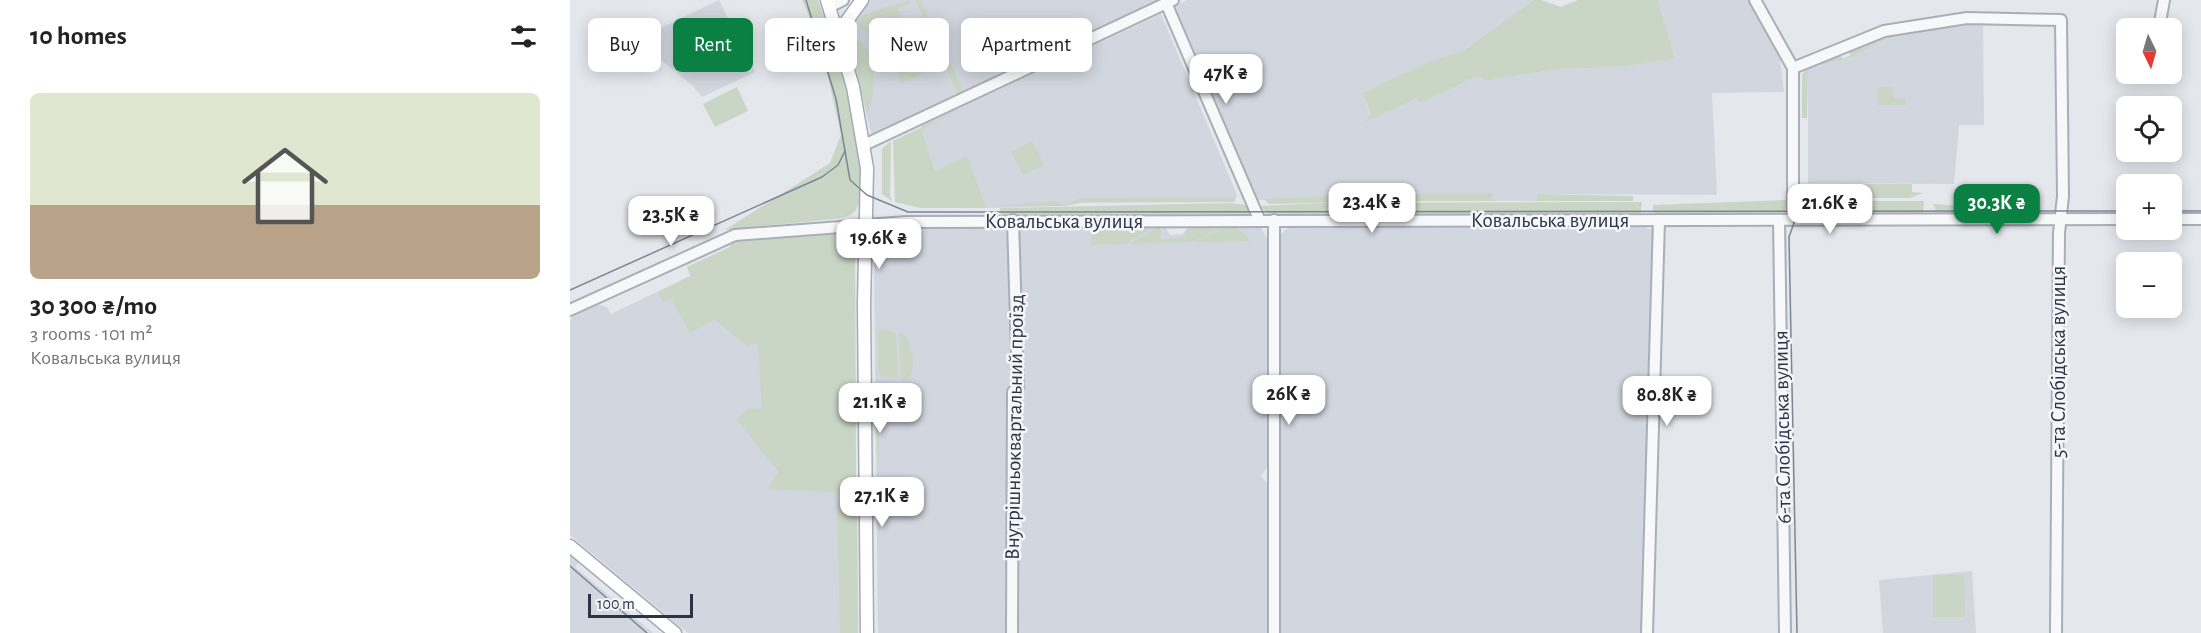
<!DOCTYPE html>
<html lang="en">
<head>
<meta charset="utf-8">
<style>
	body { margin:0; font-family:"Alegreya Sans",sans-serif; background:#f6f6f6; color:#222; height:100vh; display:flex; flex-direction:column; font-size:22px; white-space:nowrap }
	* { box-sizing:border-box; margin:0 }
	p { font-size:20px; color:#767676 }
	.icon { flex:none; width:33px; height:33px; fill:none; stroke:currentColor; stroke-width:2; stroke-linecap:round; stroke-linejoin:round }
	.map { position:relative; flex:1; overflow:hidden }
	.side { display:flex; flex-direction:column; background:#fff; width:570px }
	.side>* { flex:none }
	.guide { position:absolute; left:18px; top:18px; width:570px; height:54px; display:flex; gap:12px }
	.needle { width:39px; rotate:175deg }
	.buttons { position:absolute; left:1546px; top:18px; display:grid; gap:12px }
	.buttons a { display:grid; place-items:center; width:66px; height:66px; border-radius:9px; background:#fff; box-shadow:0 3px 15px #0003; font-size:30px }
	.scale { position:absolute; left:18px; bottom:15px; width:105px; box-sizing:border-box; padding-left:6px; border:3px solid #2b3445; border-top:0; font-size:16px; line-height:21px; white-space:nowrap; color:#2b3445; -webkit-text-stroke:4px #f4f6f9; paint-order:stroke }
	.price { position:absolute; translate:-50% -51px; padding:0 14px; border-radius:12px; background:#fff; color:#222; font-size:20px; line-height:39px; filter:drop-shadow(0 2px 3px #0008) }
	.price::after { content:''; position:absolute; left:50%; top:36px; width:18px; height:14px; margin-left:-9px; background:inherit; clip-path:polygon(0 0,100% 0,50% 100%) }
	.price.current { background:#0b8043; color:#fff }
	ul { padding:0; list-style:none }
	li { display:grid; align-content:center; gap:12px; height:318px; padding:0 30px }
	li+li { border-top:2px solid #e0e0e0 }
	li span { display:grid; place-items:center; height:186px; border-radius:9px; color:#555 }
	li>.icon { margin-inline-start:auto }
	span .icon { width:108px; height:108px; fill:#fffc; stroke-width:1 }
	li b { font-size:26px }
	h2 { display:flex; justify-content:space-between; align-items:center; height:72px; padding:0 30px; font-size:26px }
	.chip { padding:0 21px; border-radius:9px; background:#fff; box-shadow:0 3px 15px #0003; font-size:21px; line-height:54px }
	.chip.current { background:#0b8043; color:#fff }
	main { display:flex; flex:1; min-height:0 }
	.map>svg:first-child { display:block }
	.built { fill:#d2d6de }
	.green { fill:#c9d6c5 }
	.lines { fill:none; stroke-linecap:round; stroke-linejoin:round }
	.minor-casing { stroke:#a9aeb7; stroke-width:14 }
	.major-casing { stroke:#a3abb8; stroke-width:15 }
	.minor { stroke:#f7f8fa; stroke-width:10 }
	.major { stroke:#fff; stroke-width:12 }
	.tram { stroke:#7d8696; stroke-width:1.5 }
	.labels { text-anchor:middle; stroke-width:5; stroke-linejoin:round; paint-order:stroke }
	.street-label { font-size:21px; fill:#2b3445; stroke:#f4f6f9 }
</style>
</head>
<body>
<main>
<section class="side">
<h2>10 homes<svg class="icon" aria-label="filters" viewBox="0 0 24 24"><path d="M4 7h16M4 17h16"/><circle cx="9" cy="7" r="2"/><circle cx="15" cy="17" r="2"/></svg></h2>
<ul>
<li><span style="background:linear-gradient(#dfe7d0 60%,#b9a48a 0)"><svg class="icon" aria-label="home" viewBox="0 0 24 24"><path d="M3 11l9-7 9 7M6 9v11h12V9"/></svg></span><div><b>30 300 ₴/mo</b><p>3 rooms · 101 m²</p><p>Ковальська вулиця</p></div></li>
</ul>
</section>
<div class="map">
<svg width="1631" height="633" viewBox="0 0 1631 633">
	<rect width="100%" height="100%" fill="#e4e7ec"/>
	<g class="built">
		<path d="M149 0 185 72 132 97 122 85 86 56 76 35Z"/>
		<path d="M300 0H345L389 97 302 138 277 30 289 9Z"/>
		<path d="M351 0H589L394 91Z"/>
		<path d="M617 0H963L894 52 856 63 792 93 801 116 848 98 857 100 903 78 912 77 913 81 982 70 1057 66 1105 59 1088 0H1181L1209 51 1214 92 1142 93 1147 195 968 194 967 201H922V193L685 200 603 7Z"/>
		<path d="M591 14 667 195 664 202 511 203 493 206 417 208 397 157 365 171 351 126Z"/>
		<path d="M1413 23 1414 125H1389L1384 184 1238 183V68L1280 58 1314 40 1355 30Z"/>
		<path d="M722 224 1071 225 1082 230 1085 239 1075 633H710L707 246 710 235Z"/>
		<path d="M594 225 600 235 613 234 619 225 690 226 699 242 702 396 696 398 701 461 691 476 698 484 700 633H308L304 263 312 244 329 231 344 227 436 226 448 229 454 226Z"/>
		<path d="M269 233 282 241 285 252 286 486 281 493V499L287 506 288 633H118L0 535V322L3 314 25 304 37 307 41 314 120 276 117 267 160 247 161 241 180 236Z"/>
		<path d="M0 554 9 562 5 567 83 633H0Z"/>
		<path d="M1402 571 1406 633H1313L1309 580Z"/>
	</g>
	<g class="green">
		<path d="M232 0H248C262 37 309 178 285 211 280 217 271 218 264 219L155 230 260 163 271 135 258 77 242 23Z"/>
		<path d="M339 0 340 3 328 9 356 73 331 82 324 68 337 65 332 47 319 50 314 43 319 36 315 33 308 40 289 27 288 22 293 15Z"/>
		<path d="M345 0H351L394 91 389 97Z"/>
		<path d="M963 0H971L991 7 1008 0H1088L1105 59 1057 66 982 70 913 81 912 77 903 78 857 100 849 102 847 98 795 122 801 114 792 93 856 63 894 51Z"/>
		<path d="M1356 29 1314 40 1280 58 1238 68 1237 118H1232V76L1236 67 1249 60 1251 64 1255 62V58L1269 52 1273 59 1281 55 1277 48 1314 32Z"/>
		<path d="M278 36C308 41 308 92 297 114Z"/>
		<path d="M167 87 178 111 145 127 133 104Z"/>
		<path d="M1311 87H1323L1324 98 1336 99V105H1308L1307 91Z"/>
		<path d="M392 108 352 130 365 171 397 156 417 208H350L325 202 323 141Z"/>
		<path d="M321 141 320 194 322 201 312 194V149Z"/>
		<path d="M462 141 474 165 453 175 441 152Z"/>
		<path d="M1293 184H1342V192L1353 193 1339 198H1297V190H1293Z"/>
		<path d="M922 193V201H834L833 194Z"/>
		<path d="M821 194 819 201 699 204 694 199Z"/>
		<path d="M967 194 1063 196V201H967Z"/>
		<path d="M1416 195 1470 196 1471 214 1411 215V201Z"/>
		<path d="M666 197 664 202H516L493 206H429L485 201 494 205 512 198Z"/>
		<path d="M1217 200 1215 212 1209 214 1089 215 1083 212V205Z"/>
		<path d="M1283 201H1354L1353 214H1259V207H1283Z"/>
		<path d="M1072 202 1070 215 697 214 690 206 751 203Z"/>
		<path d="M660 203 678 205 681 214 431 216 430 208Z"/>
		<path d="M1363 204 1406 207 1407 215H1368Z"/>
		<path d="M584 226 556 244 521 245V227Z"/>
		<path d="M620 227H653L621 242 559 244 587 228H590L591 240 612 237Z"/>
		<path d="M656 227H666L681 241 624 242Z"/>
		<path d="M269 233 282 241 285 252 286 486 281 493 196 489 209 472 166 419 179 408 192 409 188 343 177 346 144 319 120 333 101 298 92 302 88 292 121 276 117 267 160 247 161 241 180 236Z"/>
		<path d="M312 329 326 333 328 378 311 376 308 371V332Z"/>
		<path d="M329 333 334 334C342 343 348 372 337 380H331Z"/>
		<path d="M309 386 313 391V410L309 413V480L305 392Z"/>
		<path d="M281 499 287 506 288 633H270L267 502Z"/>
		<path d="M1363 575H1394L1395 617H1363Z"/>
	</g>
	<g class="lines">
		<defs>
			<g id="minor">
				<path d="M1185 0 1223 68V220"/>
				<path d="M596 3 689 219"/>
				<path d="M259 7 273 0"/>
				<path d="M1589 28 1594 0"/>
				<path d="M1223 68 1314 31 1397 18 1491 20 1493 196 1489 233 1486 633"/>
				<path d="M294 145 603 0"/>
				<path d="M1602 219H1631"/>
				<path d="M1209 220 1215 633"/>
				<path d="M0 310 165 235 336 222 1557 219"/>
				<path d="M442 633 443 392 448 387 443 220"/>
				<path d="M704 633V220"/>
				<path d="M1077 633 1089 220"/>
			</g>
			<g id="major">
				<path d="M257 0 283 87 297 168 294 304 297 633"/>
				<path d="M268 33 292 0"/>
				<path d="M0 546 105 633"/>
			</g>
		</defs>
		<use href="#minor" class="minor-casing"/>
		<use href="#major" class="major-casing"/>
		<use href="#minor" class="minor"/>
		<use href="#major" class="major"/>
		<g class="tram">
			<path d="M236 0 266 99 280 180 297 195 338 212 1557 211"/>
			<path d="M1602 211H1631"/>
			<path d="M0 290 252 177 268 165 275 151"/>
			<path d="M0 566 77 633"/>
			<path d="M1227 633 1219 237 1225 220 1237 212"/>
		</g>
	</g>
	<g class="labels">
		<g class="street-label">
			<text x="980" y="227">Ковальська вулиця</text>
			<text x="494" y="228">Ковальська вулиця</text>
			<text transform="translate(1488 362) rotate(-90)" y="7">5-та Слобідська вулиця</text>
			<text transform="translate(444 427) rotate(-89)" y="7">Внутрішньоквартальний проїзд</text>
			<text transform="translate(1212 427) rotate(-91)" y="7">6-та Слобідська вулиця</text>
		</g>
	</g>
</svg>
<div class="buttons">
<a><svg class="needle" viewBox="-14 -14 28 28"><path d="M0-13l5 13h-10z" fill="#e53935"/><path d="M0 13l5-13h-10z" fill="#767676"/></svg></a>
<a><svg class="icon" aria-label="locate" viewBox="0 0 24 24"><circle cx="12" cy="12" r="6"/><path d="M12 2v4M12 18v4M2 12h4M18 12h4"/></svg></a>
<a>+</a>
<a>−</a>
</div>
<div class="scale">100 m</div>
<b class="price" style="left:656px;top:105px">47K ₴</b>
<b class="price" style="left:802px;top:234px">23.4K ₴</b>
<b class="price" style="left:1260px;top:235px">21.6K ₴</b>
<b class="price current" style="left:1427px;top:235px">30.3K ₴</b>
<b class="price" style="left:101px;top:247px">23.5K ₴</b>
<b class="price" style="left:309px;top:270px">19.6K ₴</b>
<b class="price" style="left:719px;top:426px">26K ₴</b>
<b class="price" style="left:1097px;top:427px">80.8K ₴</b>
<b class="price" style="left:310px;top:434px">21.1K ₴</b>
<b class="price" style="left:312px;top:528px">27.1K ₴</b>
<div class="guide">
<a class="chip">Buy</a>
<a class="chip current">Rent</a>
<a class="chip">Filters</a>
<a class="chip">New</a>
<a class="chip">Apartment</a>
</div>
</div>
</main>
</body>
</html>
